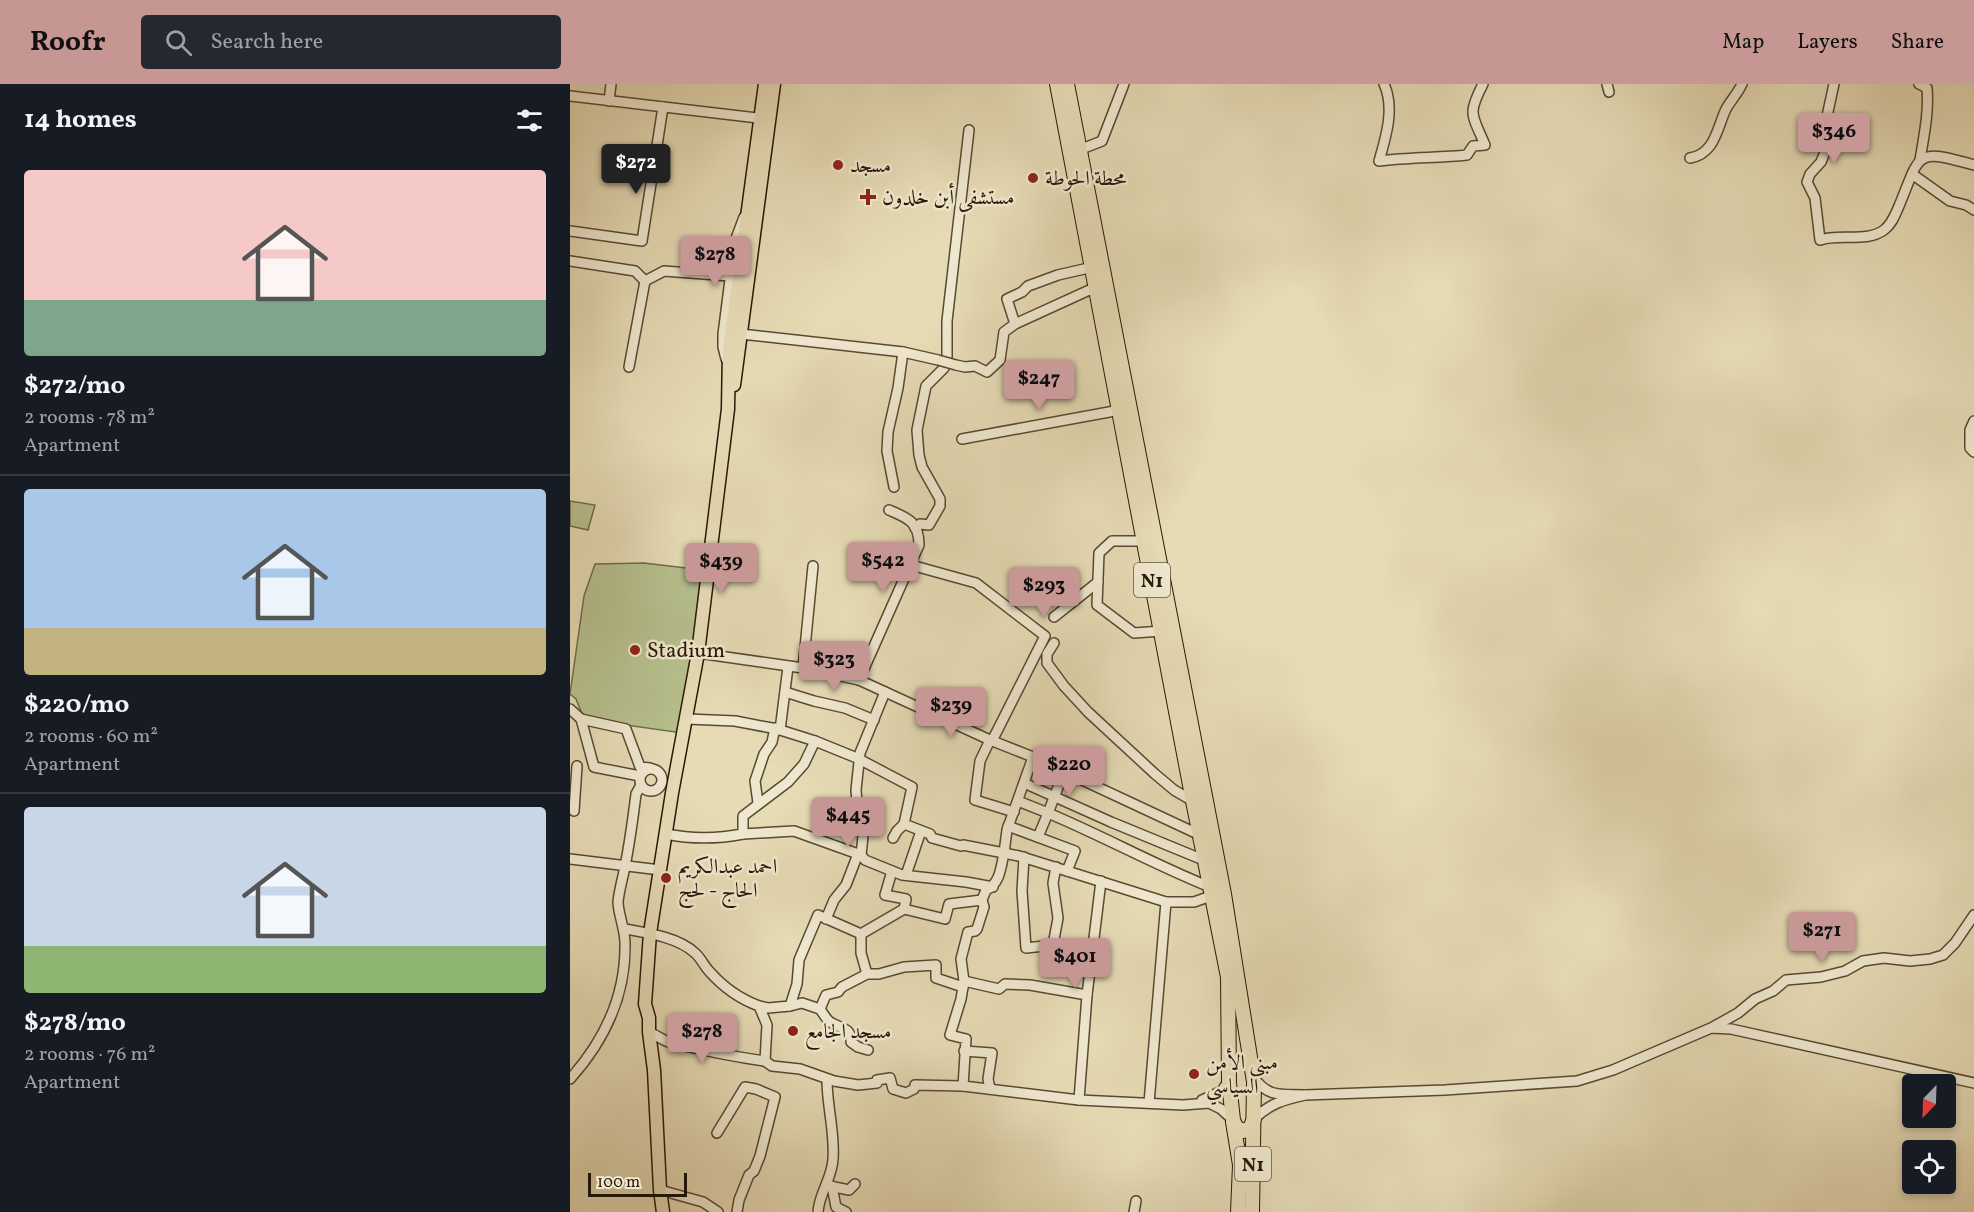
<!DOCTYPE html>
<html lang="en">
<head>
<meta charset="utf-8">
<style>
	body { margin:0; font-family:Vollkorn,Amiri,serif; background:#242831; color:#f1f3f6; height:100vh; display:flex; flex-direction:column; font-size:22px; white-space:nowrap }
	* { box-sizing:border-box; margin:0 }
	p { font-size:20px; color:#9ea1a6 }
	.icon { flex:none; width:33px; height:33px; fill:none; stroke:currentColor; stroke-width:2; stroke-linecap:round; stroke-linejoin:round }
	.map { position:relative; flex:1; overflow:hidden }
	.side { display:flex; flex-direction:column; background:#171b24; width:570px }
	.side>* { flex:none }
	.needle { width:39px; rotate:203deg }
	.controls { position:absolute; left:1332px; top:990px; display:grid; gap:12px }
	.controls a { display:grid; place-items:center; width:54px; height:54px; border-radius:6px; background:#171b24; box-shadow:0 3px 9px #0003; font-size:30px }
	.scale { position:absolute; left:18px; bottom:15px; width:99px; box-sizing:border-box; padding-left:6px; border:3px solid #281806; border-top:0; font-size:16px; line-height:21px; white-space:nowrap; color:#281806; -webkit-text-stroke:4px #efe8cf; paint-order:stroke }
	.price { position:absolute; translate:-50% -51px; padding:0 14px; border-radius:6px; background:#c59692; color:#111; font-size:20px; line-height:39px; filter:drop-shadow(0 2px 3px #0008) }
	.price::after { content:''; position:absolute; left:50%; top:36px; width:18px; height:14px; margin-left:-9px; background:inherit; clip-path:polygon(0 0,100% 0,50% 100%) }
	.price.active { background:#222; color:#fff }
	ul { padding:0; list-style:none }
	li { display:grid; align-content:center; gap:12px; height:318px; padding:0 24px }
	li+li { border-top:2px solid #363941 }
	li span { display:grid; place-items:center; height:186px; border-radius:6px; color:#555 }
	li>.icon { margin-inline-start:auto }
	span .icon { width:108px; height:108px; fill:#fffc; stroke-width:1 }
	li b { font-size:26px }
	h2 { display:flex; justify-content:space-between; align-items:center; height:72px; padding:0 24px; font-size:26px }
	header { display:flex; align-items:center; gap:36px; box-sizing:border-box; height:84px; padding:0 30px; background:#c59692; color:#111 }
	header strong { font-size:28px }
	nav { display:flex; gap:33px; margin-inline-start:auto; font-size:21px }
	.search { width:420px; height:54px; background:#242831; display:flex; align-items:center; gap:15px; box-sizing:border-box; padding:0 21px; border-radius:6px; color:#9ea1a6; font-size:22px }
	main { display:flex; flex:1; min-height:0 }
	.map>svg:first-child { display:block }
	.green { fill:#b6c08d; stroke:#6f6c4a; stroke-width:1.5 }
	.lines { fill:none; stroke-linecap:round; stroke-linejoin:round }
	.minor-casing { stroke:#584932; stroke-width:12 }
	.major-casing { stroke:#281806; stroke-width:15 }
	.highway-casing { stroke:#281806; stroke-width:16 }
	.minor { stroke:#efe8cf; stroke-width:9 }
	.major { stroke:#e6dbb5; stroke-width:12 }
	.highway { stroke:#e6dbb5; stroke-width:14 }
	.minor-bridge-casing { stroke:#584932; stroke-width:12; stroke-linecap:butt }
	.minor-bridge { stroke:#efe8cf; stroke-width:9 }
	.poi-dot { fill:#8f2418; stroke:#efe8cf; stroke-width:2 }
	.labels { text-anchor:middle; stroke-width:5; stroke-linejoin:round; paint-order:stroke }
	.shield { fill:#efe8cf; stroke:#645642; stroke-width:1.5 }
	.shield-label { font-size:20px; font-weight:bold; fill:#281806 }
	.poi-label { font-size:21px; fill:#281806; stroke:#efe8cf; text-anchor:start }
</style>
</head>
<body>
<header>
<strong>Roofr</strong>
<div class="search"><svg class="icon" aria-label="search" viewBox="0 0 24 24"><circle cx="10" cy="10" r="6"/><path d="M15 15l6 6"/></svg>Search here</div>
<nav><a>Map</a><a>Layers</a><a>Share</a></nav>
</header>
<main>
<section class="side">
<h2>14 homes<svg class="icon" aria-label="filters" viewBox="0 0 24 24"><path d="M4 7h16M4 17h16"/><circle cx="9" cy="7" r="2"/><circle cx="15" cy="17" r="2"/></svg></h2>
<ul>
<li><span style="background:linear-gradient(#f6c9c9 70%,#7fa58c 0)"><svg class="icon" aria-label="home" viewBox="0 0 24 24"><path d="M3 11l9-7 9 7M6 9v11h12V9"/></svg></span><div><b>$272/mo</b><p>2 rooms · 78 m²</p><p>Apartment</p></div></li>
<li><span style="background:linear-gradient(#a9c7e8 75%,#c2b280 0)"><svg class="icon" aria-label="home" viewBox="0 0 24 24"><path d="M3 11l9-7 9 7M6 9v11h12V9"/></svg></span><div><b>$220/mo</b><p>2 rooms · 60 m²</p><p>Apartment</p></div></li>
<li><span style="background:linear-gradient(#c9d6e8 75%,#8fb573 0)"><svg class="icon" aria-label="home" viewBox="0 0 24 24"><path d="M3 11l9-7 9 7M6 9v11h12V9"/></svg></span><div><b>$278/mo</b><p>2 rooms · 76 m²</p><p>Apartment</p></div></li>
</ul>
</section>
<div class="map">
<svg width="1404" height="1128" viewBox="0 0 1404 1128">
	<rect width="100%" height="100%" fill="#e6dbb5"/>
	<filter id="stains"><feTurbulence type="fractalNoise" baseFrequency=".00333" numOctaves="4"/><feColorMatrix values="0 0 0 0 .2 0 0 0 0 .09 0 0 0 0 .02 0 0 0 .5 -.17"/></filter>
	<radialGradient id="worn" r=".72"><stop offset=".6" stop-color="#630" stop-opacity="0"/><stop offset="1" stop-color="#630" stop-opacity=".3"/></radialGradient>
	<g class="green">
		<path d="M0 417 25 421 18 446 0 442Z"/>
		<path d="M74 479 116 484 136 491 112 649 14 635 6 615 0 610 14 512 25 480Z"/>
	</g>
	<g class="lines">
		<defs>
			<g id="minor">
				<path d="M814 0C825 24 816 53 809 77 838 73 868 74 897 71L903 62 915 61C902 30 897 31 913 0"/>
				<path d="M1037 0 1039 8"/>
				<path d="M1264 0 1254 46 1255 68 1251 78 1240 90 1237 98 1245 114 1250 156C1269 149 1296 159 1314 146 1322 140 1325 131 1329 122 1351 69 1344 64 1404 81"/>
				<path d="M1349 0 1357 4C1359 29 1354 51 1350 76"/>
				<path d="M0 12 196 35"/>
				<path d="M39 17 41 0"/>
				<path d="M509 66 532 57 554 0"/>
				<path d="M1120 74C1145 70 1147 44 1156 25 1161 16 1168 9 1172 0"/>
				<path d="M1342 90 1380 117 1396 121 1404 126"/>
				<path d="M0 147 72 157 93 23"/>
				<path d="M0 177 65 187 75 197"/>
				<path d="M445 240 437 215 452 208 458 202 488 191 523 183"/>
				<path d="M171 250 333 268 368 276"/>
				<path d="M156 275 153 263V250L165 157 174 133"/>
				<path d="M386 281 395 283 405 282 417 288 430 276 434 248 445 240 526 203"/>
				<path d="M59 283 75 197 94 187 160 192"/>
				<path d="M1404 337 1400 346V364L1404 368"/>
				<path d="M392 355 550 326"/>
				<path d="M324 403 317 367 318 348 328 304 333 268"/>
				<path d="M345 444 350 440 359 441 370 422V415L352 383 349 371 347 346 356 302 374 284 377 277V237L399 46"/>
				<path d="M575 457H542L529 469 527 521 564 549 592 547"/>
				<path d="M341 481 406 499 475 552 422 657"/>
				<path d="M484 533 528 498"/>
				<path d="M484 559 477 570V579L494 602 518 628 585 690 604 706 623 717"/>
				<path d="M128 569 233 584 289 596 420 656 463 673 630 751"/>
				<path d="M233 584 243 482"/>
				<path d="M289 596 349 461C349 438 338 434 319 426"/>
				<path d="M215 608 244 617 275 624 304 636"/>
				<path d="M315 608 290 669 286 706 288 730 293 752 291 771 295 776 322 787"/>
				<path d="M0 625 11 635"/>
				<path d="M117 635 165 637 207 645 245 657 287 674 342 703 334 740 360 750 362 754 391 762 393 761 434 769C431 783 430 800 416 806L412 816 414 823 407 845 405 847 398 848 391 875 394 897 391 915 380 951 396 955 393 1002"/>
				<path d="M210 646 218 583"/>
				<path d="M420 656 410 677 405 716 444 728"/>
				<path d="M463 673 437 746 434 769 449 772 596 818H624L641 812"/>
				<circle cx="81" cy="696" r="11"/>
				<path d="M494 688 478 729C533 752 585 781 640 803"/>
				<path d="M70 692 24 683 11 635 56 645 70 683 80 684"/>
				<path d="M454 699 541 738 636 777"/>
				<path d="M448 717 478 729 468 753"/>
				<path d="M188 719 185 697 194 670 202 658 205 644"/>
				<path d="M4 727 7 682"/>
				<path d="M438 742 505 767 497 787"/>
				<path d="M96 750C121 755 147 755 173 750V732L218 698 234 680 245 657"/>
				<path d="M173 750 224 747 291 771"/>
				<path d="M323 754 327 747 334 740"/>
				<path d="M454 773 452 807 456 864 483 861 488 834 483 799 486 783"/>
				<path d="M0 775 90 786"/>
				<path d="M336 791 351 747"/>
				<path d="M334 825 375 835 379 820 412 816"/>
				<path d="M256 835 264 816 276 801 288 770"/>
				<path d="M55 845C77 849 108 853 125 869 131 874 134 882 139 887 153 903 170 915 189 922L197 941 195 977 202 982 230 985 264 997 288 1001 307 999V996L320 994 323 1005 336 1009 344 1005 345 1001 393 1002 509 1016 613 1021 639 1019 651 1025 663 1036"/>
				<path d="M291 850V869L297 890H309L334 883 366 881V894L393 903"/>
				<path d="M394 897 429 905 435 900 460 901 517 911"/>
				<path d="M189 922 198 924 220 922 227 900 229 876 248 831 291 850 334 825 336 815 315 811 322 787 332 791 396 798 423 803"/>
				<path d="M220 922 232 919 250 925 256 911 268 908 272 903 297 890"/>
				<path d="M250 925C253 929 256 935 260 938 269 944 282 943 281 958L288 963 298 966"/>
				<path d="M1143 943 1168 929 1185 915 1203 907 1216 896 1251 893 1275 887 1293 877 1314 874 1340 877 1360 875 1373 871 1385 859 1404 831"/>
				<path d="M79 948C86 951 94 957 101 959 132 966 163 973 195 977"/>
				<path d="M394 967 422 969 418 995 420 1005"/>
				<path d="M684 994C699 1014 711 1010 735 1011 713 1016 701 1019 684 1035"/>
				<path d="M0 995C35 956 56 912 55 859 55 845 48 829 48 818 49 806 53 794 55 782 60 758 63 734 66 710L71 701"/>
				<path d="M735 1011 875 1006 1007 997 1043 986 1141 944 1161 945 1404 999"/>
				<path d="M509 1016 517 911 531 797"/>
				<path d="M632 1016 652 1007 658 997"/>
				<path d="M579 1019 596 818"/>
				<path d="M147 1049 175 1003 186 1005 205 1013 190 1072 184 1087 179 1091 169 1116 167 1128"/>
				<path d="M259 1102 279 1106 285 1100"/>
				<path d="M262 1102 266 1123 276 1128"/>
				<path d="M90 1106 133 1118 148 1128"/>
				<path d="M248 1128C249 1109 262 1095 263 1075 265 1048 257 1023 257 996"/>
				<path d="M564 1128 566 1117"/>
			</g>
			<g id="major">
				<path d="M164 301 204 0"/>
				<path d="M93 1128 90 1106 84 986 79 948V934L75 920 80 849 102 709 128 569 158 325 159 266 195 0"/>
			</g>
			<g id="highway">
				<path d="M487 0 623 717 658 893 659 999 663 1036 666 1043 673 1047 680 1044 684 1035"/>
				<path d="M497 0 654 810 684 998 682 1128"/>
				<path d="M663 1038 670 1081 668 1128"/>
			</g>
		</defs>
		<use href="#minor" class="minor-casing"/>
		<use href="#major" class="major-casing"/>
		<use href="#highway" class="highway-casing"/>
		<use href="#minor" class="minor"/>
		<use href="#major" class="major"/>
		<use href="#highway" class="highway"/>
		<defs>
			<path id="minor-bridge" d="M368 276 386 281"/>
		</defs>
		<use href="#minor-bridge" class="minor-bridge-casing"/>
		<use href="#minor-bridge" class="minor-bridge"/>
	</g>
	<g class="poi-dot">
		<circle cx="268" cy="81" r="6"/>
		<circle cx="463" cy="94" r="6"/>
		<path d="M295 104h6v6h6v6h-6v6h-6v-6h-6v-6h6z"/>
		<circle cx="65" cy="566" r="6"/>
		<circle cx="96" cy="794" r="6"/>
		<circle cx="223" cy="947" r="6"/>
		<circle cx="624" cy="990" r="6"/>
	</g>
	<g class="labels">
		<g class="shield">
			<rect x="564" y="479" width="36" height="34" rx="4.5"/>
			<rect x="665" y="1063" width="36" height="34" rx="4.5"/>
		</g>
		<g class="shield-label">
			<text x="582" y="503">N1</text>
			<text x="683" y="1087">N1</text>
		</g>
		<g class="poi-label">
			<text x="280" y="88">مسجد</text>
			<text x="475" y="101">محطة الحوطة</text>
			<text x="312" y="120">مستشفى أبن خلدون</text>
			<text x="77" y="573">Stadium</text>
			<text x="108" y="789">احمد عبدالكريم<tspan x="108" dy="24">الحاج - لحج</tspan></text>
			<text x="235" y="954">مسجد الجامع</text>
			<text x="636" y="985">مبنى الأمن<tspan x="636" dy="24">السياسي</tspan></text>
		</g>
	</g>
	<rect width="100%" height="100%" filter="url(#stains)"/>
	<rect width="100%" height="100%" fill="url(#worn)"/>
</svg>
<div class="controls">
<a><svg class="needle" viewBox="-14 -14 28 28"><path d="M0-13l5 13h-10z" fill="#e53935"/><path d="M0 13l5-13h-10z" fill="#9ea1a6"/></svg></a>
<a><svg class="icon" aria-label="locate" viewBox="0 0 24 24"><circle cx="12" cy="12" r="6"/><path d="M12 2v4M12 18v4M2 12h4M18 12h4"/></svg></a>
</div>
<div class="scale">100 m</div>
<b class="price" style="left:1264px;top:80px">$346</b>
<b class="price active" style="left:66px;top:111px">$272</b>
<b class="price" style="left:145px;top:203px">$278</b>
<b class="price" style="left:469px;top:327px">$247</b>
<b class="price" style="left:313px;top:509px">$542</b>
<b class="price" style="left:151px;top:510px">$439</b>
<b class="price" style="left:474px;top:534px">$293</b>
<b class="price" style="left:264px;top:608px">$323</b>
<b class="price" style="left:381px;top:654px">$239</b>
<b class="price" style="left:499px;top:713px">$220</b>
<b class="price" style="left:278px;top:764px">$445</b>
<b class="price" style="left:1252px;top:879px">$271</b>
<b class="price" style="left:505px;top:905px">$401</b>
<b class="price" style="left:132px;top:980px">$278</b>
</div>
</main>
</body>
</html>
